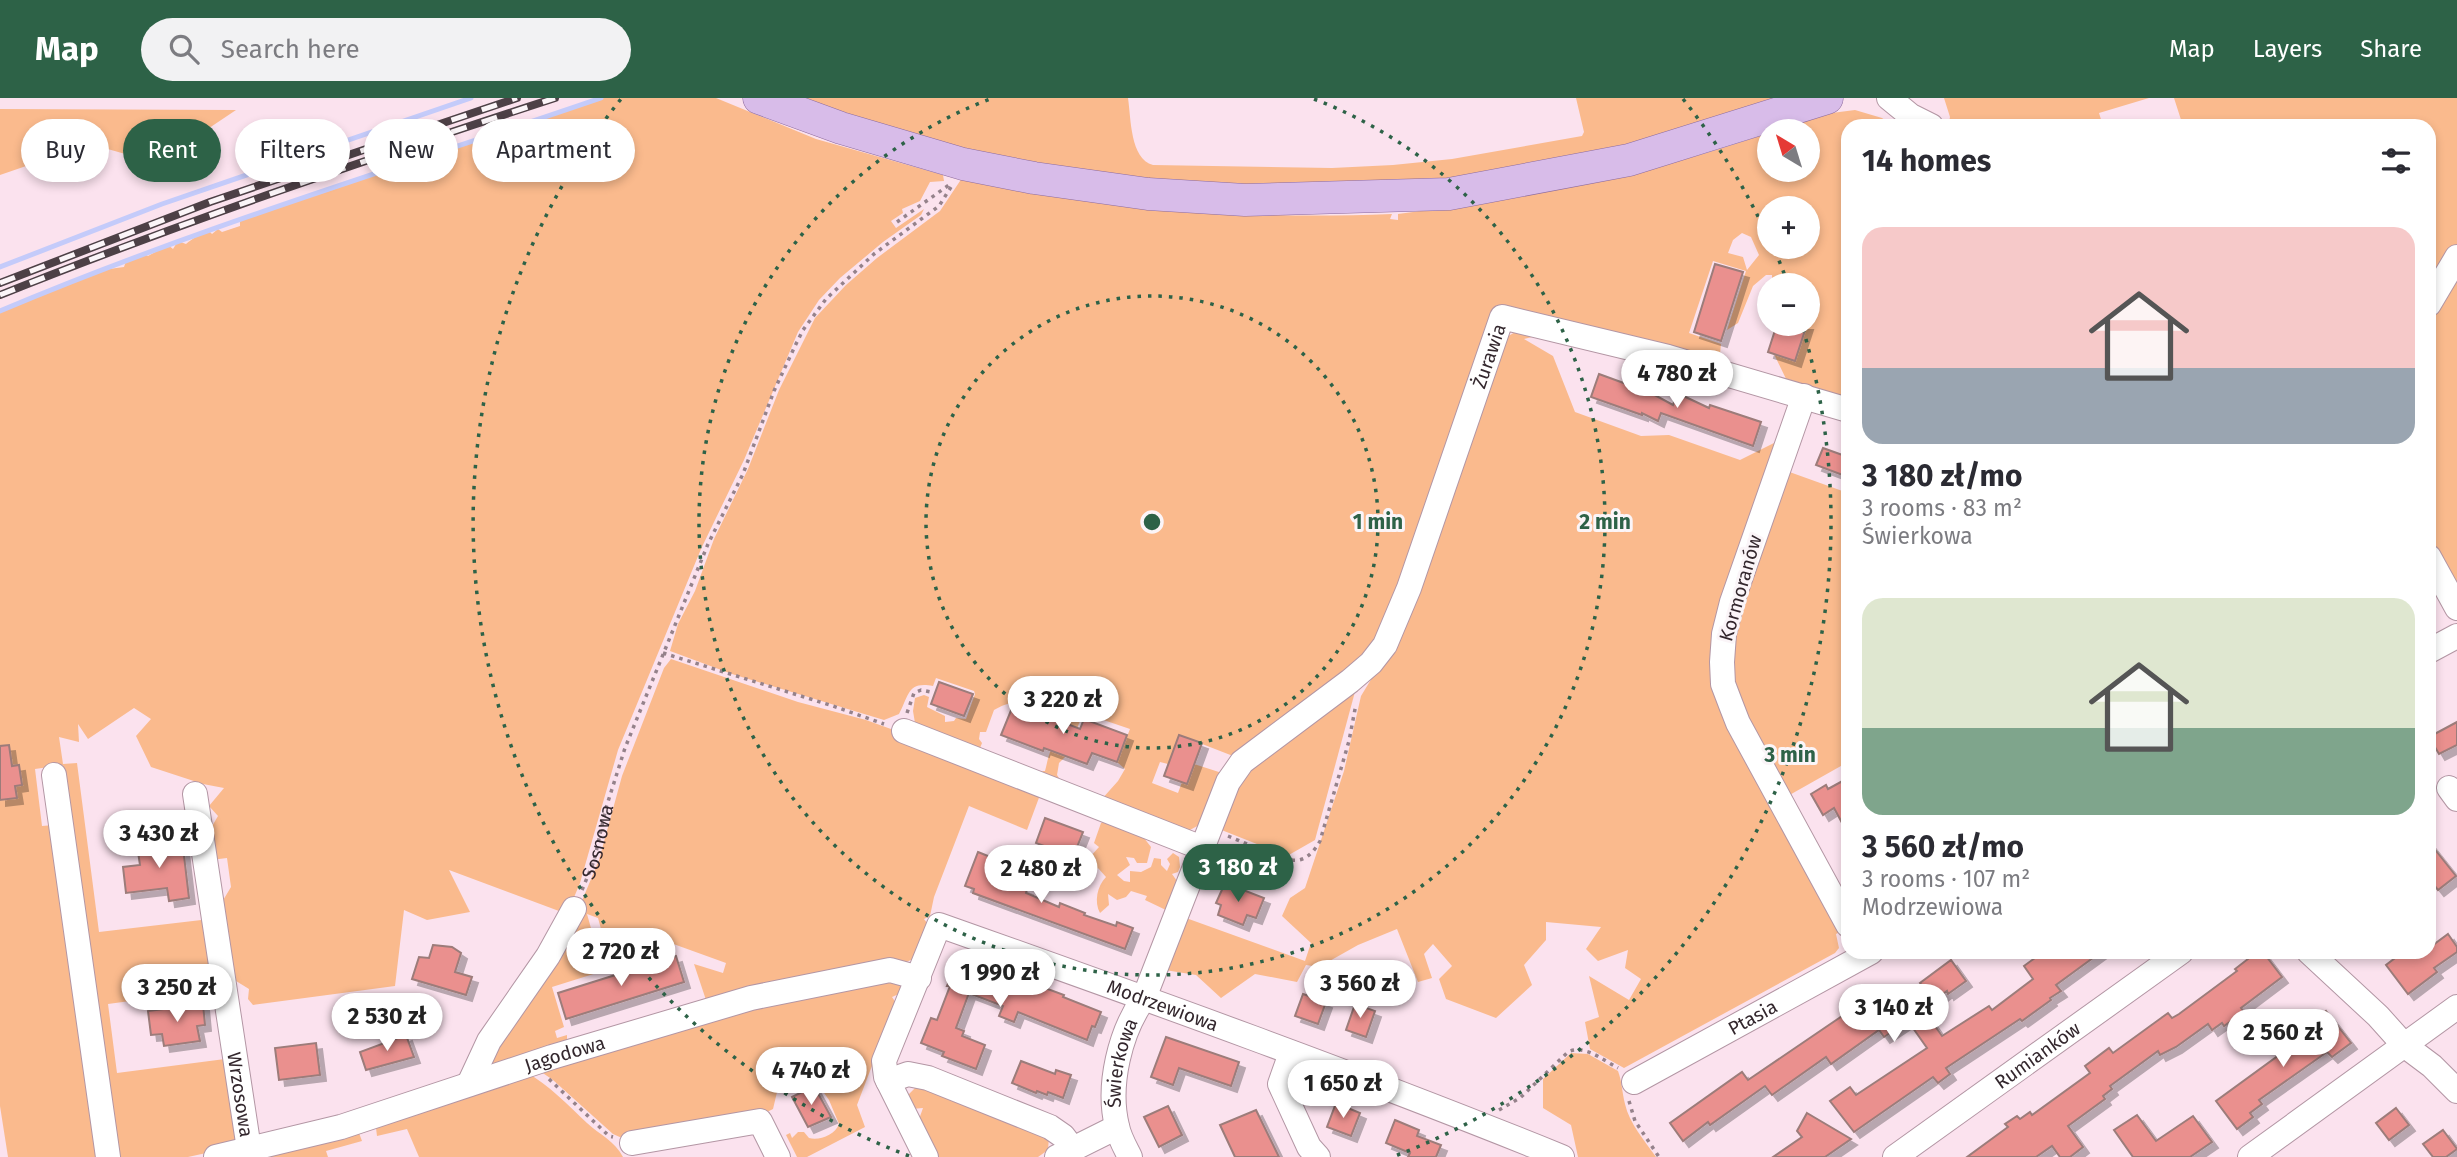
<!DOCTYPE html>
<html lang="en">
<head>
<meta charset="utf-8">
<style>
	body { margin:0; font-family:"Fira Sans",sans-serif; background:#f2f2f3; color:#2b2b33; height:100vh; display:flex; flex-direction:column; font-size:26px; white-space:nowrap }
	* { box-sizing:border-box; margin:0 }
	p { font-size:23px; color:#7c7c81 }
	.icon { flex:none; width:38px; height:38px; fill:none; stroke:currentColor; stroke-width:2; stroke-linecap:round; stroke-linejoin:round }
	.map { position:relative; flex:1; overflow:hidden }
	.sheet { position:absolute; left:1841px; top:21px; width:595px; height:840px; display:flex; flex-direction:column; background:#fff; border-radius:21px; box-shadow:0 4px 10px #0003 }
	.sheet>* { flex:none }
	.hud { position:absolute; left:21px; top:21px; width:665px; height:63px; display:flex; gap:14px }
	.needle { width:46px; rotate:322deg }
	.fabs { position:absolute; left:1757px; top:21px; display:grid; gap:14px }
	.fabs a { display:grid; place-items:center; width:63px; height:63px; border-radius:50%; background:#fff; box-shadow:0 4px 10px #0003; font-size:35px }
	.price { position:absolute; translate:-50% -60px; padding:0 16px; border-radius:24px; background:#fff; color:#222; font-size:23px; line-height:46px; filter:drop-shadow(0 2px 4px #0008) }
	.price::after { content:''; position:absolute; left:50%; top:42px; width:21px; height:16px; margin-left:-10px; background:inherit; clip-path:polygon(0 0,100% 0,50% 100%) }
	.price.active { background:#2d6247; color:#fff }
	ul { padding:0; list-style:none }
	li { display:grid; align-content:center; gap:14px; height:371px; padding:0 21px }
	li span { display:grid; place-items:center; height:217px; border-radius:21px; color:#555 }
	li>.icon { margin-inline-start:auto }
	span .icon { width:126px; height:126px; fill:#fffc; stroke-width:1 }
	li b { font-size:30px }
	h2 { display:flex; justify-content:space-between; align-items:center; height:84px; padding:0 21px; font-size:30px }
	.tag { padding:0 24px; border-radius:32px; background:#fff; box-shadow:0 4px 10px #0003; font-size:24px; line-height:63px }
	.tag.active { background:#2d6247; color:#fff }
	header { display:flex; align-items:center; gap:42px; box-sizing:border-box; height:98px; padding:0 35px; background:#2d6247; color:#fff }
	header strong { font-size:33px }
	nav { display:flex; gap:38px; margin-inline-start:auto; font-size:24px }
	.search { width:490px; height:63px; background:#f2f2f3; display:flex; align-items:center; gap:18px; box-sizing:border-box; padding:0 24px; border-radius:38px; color:#7c7c81; font-size:26px }
	.map>svg:first-child { display:block }
	.green { fill:#faba8d; fill-rule:evenodd }
	.lines { fill:none; stroke-linecap:round; stroke-linejoin:round }
	.stream { stroke:#c4cbfa; stroke-width:5 }
	.building { fill:#ea908e; stroke:#9c7c7a; stroke-width:2; filter:url(#shadow) }
	.minor-casing { stroke:#b396a4; stroke-width:26 }
	.major-casing { stroke:#8d6b9d; stroke-width:33 }
	.path { stroke:#95828b; stroke-width:3.5; stroke-dasharray:3.5 5; stroke-linecap:butt }
	.minor { stroke:#fff; stroke-width:24 }
	.major { stroke:#d8bce9; stroke-width:32 }
	.rail-casing { stroke:#4d4046; stroke-width:8 }
	.rail { stroke:#fbf5f8; stroke-width:5; stroke-dasharray:16; stroke-linecap:butt }
	.ring { fill:none; stroke:#2d6247; stroke-width:3.5; stroke-dasharray:3.5 7 }
	.labels { text-anchor:middle; stroke-width:6; stroke-linejoin:round; paint-order:stroke }
	.street-label { font-size:19px; fill:#33272d; stroke:#fbf5f8 }
	.centre { fill:#2d6247; stroke:#fbf5f8; stroke-width:3.5 }
	.ring-label { font-size:21px; text-anchor:middle; font-weight:bold; fill:#2d6247; stroke:#fbf5f8; stroke-width:6; stroke-linejoin:round; paint-order:stroke }
</style>
</head>
<body>
<header>
<strong>Map</strong>
<div class="search"><svg class="icon" aria-label="search" viewBox="0 0 24 24"><circle cx="10" cy="10" r="6"/><path d="M15 15l6 6"/></svg>Search here</div>
<nav><a>Map</a><a>Layers</a><a>Share</a></nav>
</header>
<div class="map">
<svg width="2457" height="1059" viewBox="0 0 2457 1059">
	<defs>
		<filter id="shadow"><feDropShadow dx="6" dy="6" stdDeviation="0" flood-color="#0004"/></filter>
	</defs>
	<rect width="100%" height="100%" fill="#fbe2ee"/>
	<g class="green">
		<path d="M601 0H716L816 41 943 77 944 83 930 84 920 103 902 111 903 115 891 123 896 130 924 111 921 117 883 144 840 180 819 202 798 234 744 362 701 451 618 652 580 785 567 816 449 772 470 814 427 822 404 812 395 888 253 907 248 901 249 891 228 878 219 809 231 789 227 760 211 762 208 735 218 718 209 708 224 690 203 686 151 669 136 638 151 621 134 610 88 641 78 626 79 644 59 639 63 666 77 665 99 834 210 821 218 891 108 906 117 975 225 961 239 1037 229 1050 188 1059H114L63 667 35 671 42 728 54 727 102 1059H8L0 1008V213L102 172 124 169 126 163 144 156 148 158 168 147 173 151 178 143 186 146C192 141 201 135 208 132L212 136 218 131 222 134 240 128V121L362 78Z"/>
		<path d="M780 0H1128C1131 20 1130 61 1153 67L1332 70 1393 67 1452 61 1582 38 1584 34 1576 0H1798L1678 40 1470 83 1328 95 1038 73Z"/>
		<path d="M1944 0H2149L2099 15 2103 28H1961L1949 24 1950 19Z"/>
		<path d="M2174 0H2457V147L2429 192V28H2183Z"/>
		<path d="M0 11 236 12 157 65 90 46 0 77Z"/>
		<path d="M1855 12 1882 20 1893 28H1848V304L1788 285 1774 256 1795 262 1817 195 1808 192V187H1772V177H1766L1753 188 1738 225 1727 232 1746 173 1713 163 1689 235 1721 246 1719 266 1495 211 1392 513 1372 551 1233 658 1179 637 1168 666 1160 664 1152 685 1178 695 1182 684 1187 686 1194 666 1222 675 1201 726 1188 733 1101 702 1118 683 1125 671 1117 664 1130 631 1083 615 1067 657 1059 665 1057 677 1061 683 1047 680 1042 673H1045C1047 666 1048 658 1051 652 1053 647 1058 644 1060 639 1070 614 1059 606 1036 606 1014 607 1017 600 994 612L986 634H980L979 641 982 645 978 655 915 625 913 613 915 600 924 597 929 599 927 609 945 618V624L954 623 956 620 966 621 975 596 974 593 936 580 933 588C907 583 909 598 899 616L884 622 732 576 670 553 678 526 695 493 714 441 748 371 779 292 815 220 846 187 877 160 940 113 962 80C1110 111 1241 122 1392 116L1390 121 1398 122V116C1494 104 1589 89 1682 62 1711 54 1740 44 1769 35V72H1808V33H1774L1824 16ZM1769 110H1808V149H1769ZM1742 135 1751 139 1759 157 1747 172 1743 159 1728 155 1733 142Z"/>
		<path d="M2457 175V495L2429 445V224Z"/>
		<path d="M1519 232 1540 237 1524 241 1553 258 1575 314 1641 338 1669 337 1740 362 1780 342 1712 548 1842 833 1836 836 1839 850 1835 855 1624 970 1590 951 1585 924 1599 919 1589 878 1629 902 1641 881 1625 870 1628 852 1598 863 1586 851 1601 829 1546 824V842L1524 867 1532 887 1496 920 1446 901 1439 881 1452 868 1433 846 1424 856 1432 880 1418 884 1397 831 1358 847 1319 869 1306 867 1297 884 1255 876 1221 900 1196 877 1165 872 1186 820 1305 863 1311 845 1282 818 1290 800 1305 790 1344 673 1361 598 1404 527 1501 242Z"/>
		<path d="M1784 372 1848 395V522L1841 558 1848 587V664L1786 699 1734 596 1735 517Z"/>
		<path d="M671 561 798 604 866 622 902 635 1040 697 1027 732 969 708 934 799 930 818 924 821 927 825 913 861 902 866 706 902 694 866 723 875 726 865 643 835 648 859 641 837 625 832 620 838 629 865 605 872 593 833 601 831 598 820 587 816 603 873 552 889 564 929 555 933 557 940 567 937V944L495 970 487 961 581 805 599 762 622 678 664 570Z"/>
		<path d="M1356 590 1315 742 1287 758 1219 731 1243 676Z"/>
		<path d="M1107 722 1144 740 1151 749 1147 765H1137L1134 760 1126 759 1130 767 1117 777 1124 783 1130 784V773L1141 774 1151 769 1154 760 1161 761V767L1167 773 1170 766 1167 761 1173 755 1179 759 1180 769 1178 774 1172 776 1177 783 1168 813 1145 802 1147 798 1131 793 1126 799 1117 802 1108 796 1109 807 1100 815C1094 804 1097 788 1106 779L1098 770 1094 774 1085 771 1089 760 1099 749 1094 745 1101 725Z"/>
		<path d="M886 879 900 886 901 895 892 899 896 905 857 1007 865 1029 807 1059H797L786 1037 790 1035 792 1040 798 1034H804L809 1040C819 1043 835 1037 839 1026L829 1002 815 982 791 991 778 990 773 1011 753 1021 622 1040 613 1036 553 982 534 969 663 933Z"/>
		<path d="M1571 955 1588 956 1618 973C1622 984 1622 994 1625 1006 1629 1025 1645 1043 1656 1059H1578L1571 1027 1543 1010V981Z"/>
		<path d="M526 974C550 988 567 1006 587 1025 600 1037 615 1043 623 1059H419L407 1031 377 1038 376 1030Z"/>
		<path d="M918 987 1049 1039 1048 1052 1038 1059H935L918 1024 923 1010 911 1011 908 997Z"/>
		<path d="M359 1035 362 1043 326 1053 328 1059H259Z"/>
	</g>
	<g class="lines">
		<g class="stream">
			<path d="M0 169 162 106 471 0"/>
			<path d="M0 213C196 130 400 69 601 0"/>
		</g>
	</g>
	<g class="building">
		<path d="M1715 166 1743 174 1721 243 1694 234Z"/>
		<path d="M1777 226H1807L1795 263 1768 254Z"/>
		<path d="M1599 276 1651 295 1673 307 1677 295 1709 310 1710 307 1761 324 1753 348 1661 315 1658 323 1642 315V317L1591 299Z"/>
		<path d="M1823 350 1848 359V379L1816 367Z"/>
		<path d="M939 584 973 596 964 618 931 606Z"/>
		<path d="M1014 605 1080 631 1084 621 1127 637 1117 664 1092 655 1087 666 1044 650 1043 653 1001 637Z"/>
		<path d="M2457 624V647L2439 656 2429 639Z"/>
		<path d="M1179 637 1202 645 1187 686 1164 678Z"/>
		<path d="M9 647 12 668 19 667 22 687 15 688 17 700 0 702V648Z"/>
		<path d="M1848 680V736L1834 710 1823 717 1811 696 1826 687 1828 691Z"/>
		<path d="M1045 720 1083 734 1073 759 1036 745Z"/>
		<path d="M182 741 189 800 169 803 167 790 126 795 123 769 140 767 137 747Z"/>
		<path d="M2429 744 2456 778 2438 792 2429 781Z"/>
		<path d="M978 754 998 762 992 777 1027 791 1026 795 1059 809 1060 805 1085 815 1084 817 1116 828 1117 824 1133 830 1125 851 973 795 974 791 965 788Z"/>
		<path d="M1225 785 1264 800 1256 820 1247 817 1243 827 1218 817 1221 807 1216 805Z"/>
		<path d="M2448 836 2457 849V854L2434 870 2437 874 2408 896 2386 867 2403 854H2429V850Z"/>
		<path d="M433 847 452 849 461 855 455 874 472 879 466 897 412 881 419 859 429 860Z"/>
		<path d="M2043 854H2101L2056 887 2061 893 2050 900 2051 902 2022 923 2020 921 1946 970 1950 976 1938 985 1933 979 1854 1034 1830 1003 1850 989 1856 997 1927 950 1908 923 1884 939 1879 932 1831 966 1826 959 1772 997 1765 988 1710 1027 1708 1024 1683 1043 1670 1025 1742 974 1748 982 1851 912 1856 919 1886 899 1894 910 1923 889 1920 885 1951 862 1966 883 1948 896 1947 893 1923 911 1942 938 1989 908 1992 912 2033 881 2024 868Z"/>
		<path d="M2257 854H2263L2282 879 2241 910 2244 914 2224 928 2222 925 2212 932 2208 926 2176 949 2160 957 2158 953 2110 988 2112 991 2103 998 2105 1001 2068 1028 2083 1049 2070 1059H2060L2052 1048 2036 1059H1967L2008 1029 2005 1026 2017 1018 2020 1021 2030 1014 2032 1017 2090 975 2085 968 2109 950 2113 955 2168 915 2172 920 2179 916 2237 873 2235 871Z"/>
		<path d="M956 857 1064 897 1063 899 1101 914 1095 929 1092 928 1087 942 1018 914 1014 924 999 918 1003 908 969 895 956 930 964 933 962 938 985 947 976 971 942 958 944 954 921 945 931 920 937 922 950 888H947L953 874 949 873Z"/>
		<path d="M676 858 684 884 566 921 558 895Z"/>
		<path d="M1303 896 1326 904 1318 926 1295 918Z"/>
		<path d="M203 906 205 927 197 928 200 943 164 948 162 936 151 937 148 913Z"/>
		<path d="M1355 906 1375 913 1366 939 1346 932Z"/>
		<path d="M2326 913 2351 945 2332 959 2327 954 2259 1002 2262 1006 2250 1015 2253 1019 2237 1031 2216 1003 2312 933 2307 927Z"/>
		<path d="M406 937 414 959 366 972 360 954Z"/>
		<path d="M1166 939 1239 964 1231 988 1179 970 1173 987 1151 979Z"/>
		<path d="M316 945 320 977 279 982 275 950Z"/>
		<path d="M1021 963 1055 976 1056 972 1071 977 1063 1000 1048 994 1047 997 1037 993 1036 995 1012 985Z"/>
		<path d="M814 988 831 1019 808 1029 792 999Z"/>
		<path d="M1336 1005 1360 1015 1351 1038 1327 1029Z"/>
		<path d="M1168 1008 1182 1037 1159 1049 1144 1019Z"/>
		<path d="M2396 1010 2409 1027 2389 1042 2376 1025Z"/>
		<path d="M1256 1012 1279 1059H1235L1220 1027Z"/>
		<path d="M1807 1015 1851 1041 1825 1059H1773L1802 1039 1797 1033Z"/>
		<path d="M2137 1017 2156 1043 2193 1018 2212 1044 2190 1059H2133L2114 1032Z"/>
		<path d="M1395 1022 1419 1032 1417 1038 1441 1047 1436 1059H1408L1410 1055 1386 1045Z"/>
		<path d="M2443 1032 2457 1051 2446 1059H2433L2423 1046Z"/>
	</g>
	<g class="lines">
		<defs>
			<g id="minor">
				<path d="M1889 0 1911 18 1931 28"/>
				<path d="M2429 206 2457 159"/>
				<path d="M1804 298 1732 504 1724 536 1722 564 1723 586 1731 607 1738 625 1848 827"/>
				<path d="M2429 459 2457 510"/>
				<path d="M2429 553 2457 538"/>
				<path d="M904 633 1202 750"/>
				<path d="M54 677 108 1059"/>
				<path d="M2449 690 2457 701"/>
				<path id="s2" d="M195 696 249 1051"/>
				<path d="M2309 854 2378 918 2404 947 2432 968 2457 993"/>
				<path d="M1291 955 1280 986 1309 1049 1318 1059"/>
				<path d="M888 983 908 976 928 980 1050 1029 1063 1038 1073 1051"/>
				<path id="s3" d="M1634 984 1871 854"/>
				<path d="M469 986 489 943 548 858 574 811"/>
				<path d="M632 1045 760 1023 778 1059"/>
				<path id="s4" d="M216 1059 341 1029 552 959 751 900 890 872 919 880"/>
				<path id="s5" d="M926 1059 886 979 884 963 939 827C1148 901 1357 976 1562 1059"/>
				<path d="M1057 1059 1117 1029"/>
				<path id="s6" d="M1130 1059C1125 1049 1119 1039 1117 1028 1107 987 1120 934 1144 900L1228 684 1242 664 1350 583 1371 565 1385 547 1409 490 1502 219 1668 259 1848 312"/>
				<path id="s7" d="M1895 1059 2181 854"/>
				<path d="M2250 1059 2457 909"/>
			</g>
			<path id="major" d="M759 0 841 30 963 66 1034 80 1148 96 1245 102 1449 96 1629 62 1827 0"/>
		</defs>
		<use href="#minor" class="minor-casing"/>
		<use href="#major" class="major-casing"/>
		<g class="path">
			<path d="M897 124 949 87"/>
			<path d="M663 555 833 608 884 626"/>
			<path d="M907 615 914 595 921 592 931 594"/>
			<path d="M1228 738C1240 743 1252 748 1264 753 1290 763 1304 771 1320 743L1349 643 1356 606"/>
			<path id="s1" d="M582 792 594 763 606 710 625 650 708 446 743 376 774 293 795 248 803 232 826 201 874 156 939 108 951 89"/>
			<path d="M549 981 609 1038 613 1039"/>
			<path d="M1629 1003 1635 1023 1659 1059"/>
			<path d="M1499 1012 1520 1000 1568 954C1584 946 1603 962 1618 970"/>
		</g>
		<use href="#minor" class="minor"/>
		<use href="#major" class="major"/>
		<defs>
			<g id="rail">
				<path d="M0 185 210 104 517 0"/>
				<path d="M0 197C182 124 368 61 555 0"/>
			</g>
		</defs>
		<use href="#rail" class="rail-casing"/>
		<use href="#rail" class="rail"/>
	</g>
	<g class="ring">
		<circle cx="1152" cy="424" r="226"/>
		<path d="M1314 1A453 453 0 1 1 990 1"/>
		<path d="M909 1058A679 679 0 0 1 621 1M1683 1A679 679 0 0 1 1767 137M1775 153A679 679 0 0 1 1788 186M1803 231A679 679 0 0 1 1395 1058"/>
	</g>
	<g class="labels">
		<g class="street-label">
			<text dy="7" stroke="none"><textPath href="#s6" startOffset="917">Żurawia</textPath></text>
			<text transform="translate(1740 490) rotate(-74)" y="7">Kormoranów</text>
			<text dy="7" stroke="none"><textPath href="#s1" startOffset="51">Sosnowa</textPath></text>
			<text dy="7" stroke="none"><textPath href="#s5" startOffset="490">Modrzewiowa</textPath></text>
			<text dy="7" stroke="none"><textPath href="#s3" startOffset="135">Ptasia</textPath></text>
			<text dy="7" stroke="none"><textPath href="#s4" startOffset="364">Jagodowa</textPath></text>
			<text dy="7" stroke="none"><textPath href="#s7" startOffset="175">Rumianków</textPath></text>
			<text dy="7" stroke="none"><textPath href="#s6" startOffset="98">Świerkowa</textPath></text>
			<text dy="7" stroke="none"><textPath href="#s2" startOffset="304">Wrzosowa</textPath></text>
		</g>
	</g>
	<circle cx="1152" cy="424" r="10" class="centre"/>
	<g class="ring-label">
		<text x="1378" y="431">1 min</text>
		<text x="1605" y="431">2 min</text>
		<text x="1790" y="664">3 min</text>
	</g>
</svg>
<div class="fabs">
<a><svg class="needle" viewBox="-14 -14 28 28"><path d="M0-13l5 13h-10z" fill="#e53935"/><path d="M0 13l5-13h-10z" fill="#7c7c81"/></svg></a>
<a>+</a>
<a>−</a>
</div>
<b class="price" style="left:1677px;top:312px">4 780 zł</b>
<b class="price" style="left:1063px;top:638px">3 220 zł</b>
<b class="price" style="left:159px;top:772px">3 430 zł</b>
<b class="price active" style="left:1238px;top:806px">3 180 zł</b>
<b class="price" style="left:1041px;top:807px">2 480 zł</b>
<b class="price" style="left:621px;top:890px">2 720 zł</b>
<b class="price" style="left:1000px;top:911px">1 990 zł</b>
<b class="price" style="left:1360px;top:922px">3 560 zł</b>
<b class="price" style="left:177px;top:926px">3 250 zł</b>
<b class="price" style="left:1894px;top:946px">3 140 zł</b>
<b class="price" style="left:387px;top:955px">2 530 zł</b>
<b class="price" style="left:2283px;top:971px">2 560 zł</b>
<b class="price" style="left:811px;top:1009px">4 740 zł</b>
<b class="price" style="left:1343px;top:1022px">1 650 zł</b>
<div class="hud">
<a class="tag">Buy</a>
<a class="tag active">Rent</a>
<a class="tag">Filters</a>
<a class="tag">New</a>
<a class="tag">Apartment</a>
</div>
<section class="sheet">
<h2>14 homes<svg class="icon" aria-label="filters" viewBox="0 0 24 24"><path d="M4 7h16M4 17h16"/><circle cx="9" cy="7" r="2"/><circle cx="15" cy="17" r="2"/></svg></h2>
<ul>
<li><span style="background:linear-gradient(#f6c9c9 65%,#9aa5b1 0)"><svg class="icon" aria-label="home" viewBox="0 0 24 24"><path d="M3 11l9-7 9 7M6 9v11h12V9"/></svg></span><div><b>3 180 zł/mo</b><p>3 rooms · 83 m²</p><p>Świerkowa</p></div></li>
<li><span style="background:linear-gradient(#dfe7d0 60%,#7fa58c 0)"><svg class="icon" aria-label="home" viewBox="0 0 24 24"><path d="M3 11l9-7 9 7M6 9v11h12V9"/></svg></span><div><b>3 560 zł/mo</b><p>3 rooms · 107 m²</p><p>Modrzewiowa</p></div></li>
</ul>
</section>
</div>
</body>
</html>
